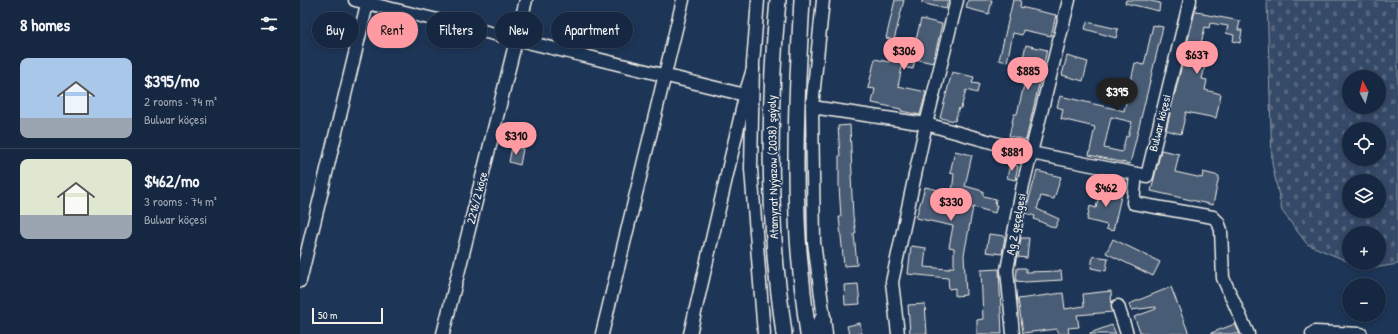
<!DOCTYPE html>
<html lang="en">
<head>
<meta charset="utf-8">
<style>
	body { margin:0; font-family:"Patrick Hand",sans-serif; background:#1f3048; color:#f1f3f6; height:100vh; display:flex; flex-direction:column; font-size:15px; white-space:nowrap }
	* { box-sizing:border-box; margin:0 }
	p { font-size:13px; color:#9ea6b1 }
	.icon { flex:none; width:22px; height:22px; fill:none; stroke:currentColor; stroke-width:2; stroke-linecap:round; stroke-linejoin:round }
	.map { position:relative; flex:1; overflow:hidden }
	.details { display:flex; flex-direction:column; background:#162841; width:300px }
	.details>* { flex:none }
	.banner { position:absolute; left:12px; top:12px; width:380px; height:36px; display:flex; gap:8px }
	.needle { width:26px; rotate:353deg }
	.fabs { position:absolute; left:1042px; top:70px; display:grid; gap:8px }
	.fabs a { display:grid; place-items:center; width:44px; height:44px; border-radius:50%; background:#162841; box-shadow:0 2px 6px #0003,0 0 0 1px #35445a; font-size:20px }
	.scale { position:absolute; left:12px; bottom:10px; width:71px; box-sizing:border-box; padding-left:4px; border:2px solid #f4f1e8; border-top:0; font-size:11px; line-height:14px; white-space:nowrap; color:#f4f1e8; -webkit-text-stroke:3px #1d3557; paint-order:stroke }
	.price { position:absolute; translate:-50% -34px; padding:0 9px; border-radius:14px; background:#ff9aa2; color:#111; font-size:13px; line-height:26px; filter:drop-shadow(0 1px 2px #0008) }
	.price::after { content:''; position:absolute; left:50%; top:24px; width:12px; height:9px; margin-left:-6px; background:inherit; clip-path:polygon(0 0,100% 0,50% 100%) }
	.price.active { background:#222; color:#fff }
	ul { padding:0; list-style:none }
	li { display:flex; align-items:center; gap:12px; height:100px; padding:0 20px }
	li+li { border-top:1px solid #35445a }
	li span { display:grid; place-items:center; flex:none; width:112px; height:80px; border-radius:8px; color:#555 }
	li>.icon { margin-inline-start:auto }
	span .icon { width:48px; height:48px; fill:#fffc; stroke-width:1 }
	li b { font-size:17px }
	h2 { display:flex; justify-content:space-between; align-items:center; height:48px; padding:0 20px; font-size:17px }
	.pill { padding:0 14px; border-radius:18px; background:#162841; box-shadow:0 2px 6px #0003,0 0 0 1px #35445a; font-size:14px; line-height:36px }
	.pill.active { background:#ff9aa2; color:#111 }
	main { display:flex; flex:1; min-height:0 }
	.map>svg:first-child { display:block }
	.cemetery { fill:url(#cemetery-stones); stroke:#949ea8; fill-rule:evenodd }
	.building { fill:#485b74; stroke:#f4f1e8; fill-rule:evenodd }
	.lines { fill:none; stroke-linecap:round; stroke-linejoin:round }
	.minor-casing { stroke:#f4f1e8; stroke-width:15 }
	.major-casing { stroke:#f4f1e8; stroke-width:18 }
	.minor { stroke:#1d3557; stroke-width:12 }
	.major { stroke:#1d3557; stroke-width:15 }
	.labels { text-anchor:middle; stroke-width:3; stroke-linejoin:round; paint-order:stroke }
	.street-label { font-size:12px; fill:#f4f1e8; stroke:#1d3557 }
</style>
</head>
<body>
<main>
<section class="details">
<h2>8 homes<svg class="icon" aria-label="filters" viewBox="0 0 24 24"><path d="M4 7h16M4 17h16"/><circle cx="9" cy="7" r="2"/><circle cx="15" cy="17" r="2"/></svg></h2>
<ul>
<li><span style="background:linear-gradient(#a9c7e8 75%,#9aa5b1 0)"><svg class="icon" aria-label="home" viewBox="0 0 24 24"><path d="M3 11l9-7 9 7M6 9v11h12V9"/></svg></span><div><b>$395/mo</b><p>2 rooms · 74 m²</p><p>Bulwar köçesi</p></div></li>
<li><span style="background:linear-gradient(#dfe7d0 70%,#9aa5b1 0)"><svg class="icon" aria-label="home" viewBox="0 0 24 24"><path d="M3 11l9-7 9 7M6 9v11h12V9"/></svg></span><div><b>$462/mo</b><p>3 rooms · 74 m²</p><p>Bulwar köçesi</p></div></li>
</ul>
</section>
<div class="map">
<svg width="1098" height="334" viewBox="0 0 1098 334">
	<defs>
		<pattern id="cemetery-stones" width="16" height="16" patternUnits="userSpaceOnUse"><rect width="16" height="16" fill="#354a67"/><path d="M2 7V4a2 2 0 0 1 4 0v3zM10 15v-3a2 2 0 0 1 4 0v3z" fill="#53657d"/></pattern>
	</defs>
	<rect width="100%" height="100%" fill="#1d3557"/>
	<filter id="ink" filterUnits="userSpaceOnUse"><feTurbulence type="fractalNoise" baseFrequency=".025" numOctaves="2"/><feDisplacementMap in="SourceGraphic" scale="8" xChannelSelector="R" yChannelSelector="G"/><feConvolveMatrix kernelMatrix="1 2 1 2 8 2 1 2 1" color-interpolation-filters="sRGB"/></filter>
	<g filter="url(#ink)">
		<path class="cemetery" d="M967 0H1098V264L1068 269 1053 263H1079V233H1049V262L1007 244 982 211 972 163ZM1049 77H1079V107H1049ZM1049 129H1079V159H1049ZM1049 181H1079V211H1049Z"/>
		<g class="building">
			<path d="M595 0H604L594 40 586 38Z"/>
			<path d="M622 0H648L646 9 622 3Z"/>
			<path d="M668 0H692L689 14 666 8Z"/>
			<path d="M713 0H721L720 7 756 15 751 36 723 30 722 35 713 33 707 62 699 60Z"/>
			<path d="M826 0H846L860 3 859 11 825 3Z"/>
			<path d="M895 11 903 12V14L940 21 938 30H942L940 43 933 41 934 35 926 33 928 26 910 23 909 28 905 27 897 60 906 62 902 79 907 80 905 90 921 94 916 118 886 112 881 134 866 130Z"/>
			<path d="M621 19 642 24 633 63 615 59 613 69 602 67 598 86 626 92 620 115 601 111V109L572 103 575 89 568 88 575 59 589 62 593 44 614 48Z"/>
			<path d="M787 22 818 29 816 38 785 29Z"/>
			<path d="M853 25 863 27 830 164 789 155 795 127 761 119 763 109 757 107 760 96 824 111 835 63 844 65ZM811 117 832 122 828 137 826 136 822 152 804 148Z"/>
			<path d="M726 45 747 50 726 140 709 136 714 114H717L724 85 721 84 725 67 721 66Z"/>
			<path d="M767 56 788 62 783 81 762 75Z"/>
			<path d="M652 72 674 77 672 83 679 84 677 93 666 90 661 108H659L655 121 640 118Z"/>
			<path d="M550 125 552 175H551L553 216 556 233 554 234 557 265 544 266 539 217H541L539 186V156H540L538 126Z"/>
			<path d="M212 147 223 149 220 165 209 162Z"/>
			<path d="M861 150 879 154 875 172 902 178 903 172 919 176 913 205 851 191Z"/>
			<path d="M655 151 672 155 665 186 683 191V196L696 199 695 205H697L695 213 673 207 664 255 666 295 655 296V288L649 289 648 278 608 274 611 246 626 248 624 267 649 269V267H654V248L649 247 653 226 616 218 625 187 652 193 654 174 650 173Z"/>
			<path d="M710 164 718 166 715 180 707 178Z"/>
			<path d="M737 171 761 177 754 199 741 196 737 209 759 219 755 228 734 219 735 216 725 213Z"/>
			<path d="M801 187 822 192 813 231 806 229 807 225 787 220 790 206 796 208Z"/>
			<path d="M689 234 705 236 702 254 686 252Z"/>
			<path d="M721 238H729L727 258 718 257Z"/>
			<path d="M813 239 860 262 853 276 806 253Z"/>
			<path d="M793 256 808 258 806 271 791 268Z"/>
			<path d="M717 268H726V272L761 271 762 280 725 282 716 281Z"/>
			<path d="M699 269 702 334H677V320L683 319 681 270Z"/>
			<path d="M558 284 560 304 545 305 544 285Z"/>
			<path d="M871 287 889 334H841L834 317 856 309V307L831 310 829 304Z"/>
			<path d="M811 291 812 312 777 315 779 327 768 328 769 334H758L757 329 723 333 718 299 763 293 765 309 784 306 783 294Z"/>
			<path d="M625 304 627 334H610L608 305Z"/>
			<path d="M560 323 562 334H549L547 326Z"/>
			<path d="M935 324 940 334H911V333Z"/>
			<path d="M812 325 816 334H790V333Z"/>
		</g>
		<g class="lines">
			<defs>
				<g id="minor">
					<path d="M55 0 445 95 453 69"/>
					<path d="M458 0 453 63 451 169 464 334"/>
					<path d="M523 0 512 107 514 242 526 334"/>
					<path d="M512 107 626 124 731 153 847 176 890 0"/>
					<path d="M836 174 833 203 913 217 918 222 921 230 923 278 948 334"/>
					<path d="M0 281 68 0"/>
					<path d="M818 306 827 334"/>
					<path d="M143 334 226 0"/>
					<path d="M302 334 383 0"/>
					<path d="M390 334 447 88"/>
					<path d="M598 334 592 282 626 124 657 0"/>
					<path d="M713 334 707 270 723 185 769 0"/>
					<path d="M1012 334 1015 332 1061 334"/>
				</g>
				<g id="major">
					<path d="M478 0C470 85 469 170 475 255 477 282 481 308 484 334"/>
					<path d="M502 0C498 72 494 144 497 216 498 256 503 295 508 334"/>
					<path d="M517 334 523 318"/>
				</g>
			</defs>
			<use href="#minor" class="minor-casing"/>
			<use href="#major" class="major-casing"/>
			<use href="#minor" class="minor"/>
			<use href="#major" class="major"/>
		</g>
	</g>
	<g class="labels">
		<g class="street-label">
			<text transform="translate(860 123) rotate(-76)" y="4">Bulwar köçesi</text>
			<text transform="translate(473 167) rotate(-91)" y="4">Atamyrat Nyýazow (2038) şaýoly</text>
			<text transform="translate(177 198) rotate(-76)" y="4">2216/2 köçe</text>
			<text transform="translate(716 224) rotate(-79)" y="4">Ag 2 geçelgesi</text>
		</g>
	</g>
</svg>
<div class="fabs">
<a><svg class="needle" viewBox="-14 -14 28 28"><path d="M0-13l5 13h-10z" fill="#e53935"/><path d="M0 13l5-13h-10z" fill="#9ea6b1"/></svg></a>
<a><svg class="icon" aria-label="locate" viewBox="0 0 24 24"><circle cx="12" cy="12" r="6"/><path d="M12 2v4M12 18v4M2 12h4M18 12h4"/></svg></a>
<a><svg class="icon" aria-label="layers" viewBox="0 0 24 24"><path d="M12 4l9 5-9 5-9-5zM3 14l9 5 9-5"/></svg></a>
<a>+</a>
<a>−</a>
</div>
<div class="scale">50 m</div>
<b class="price" style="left:604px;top:71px">$306</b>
<b class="price" style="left:897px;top:75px">$637</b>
<b class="price" style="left:728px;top:91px">$885</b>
<b class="price active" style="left:817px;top:112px">$395</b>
<b class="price" style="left:216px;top:156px">$310</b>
<b class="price" style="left:712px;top:172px">$881</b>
<b class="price" style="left:806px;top:208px">$462</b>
<b class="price" style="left:651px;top:222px">$330</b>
<div class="banner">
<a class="pill">Buy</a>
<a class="pill active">Rent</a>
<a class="pill">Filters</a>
<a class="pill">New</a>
<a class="pill">Apartment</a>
</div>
</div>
</main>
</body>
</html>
